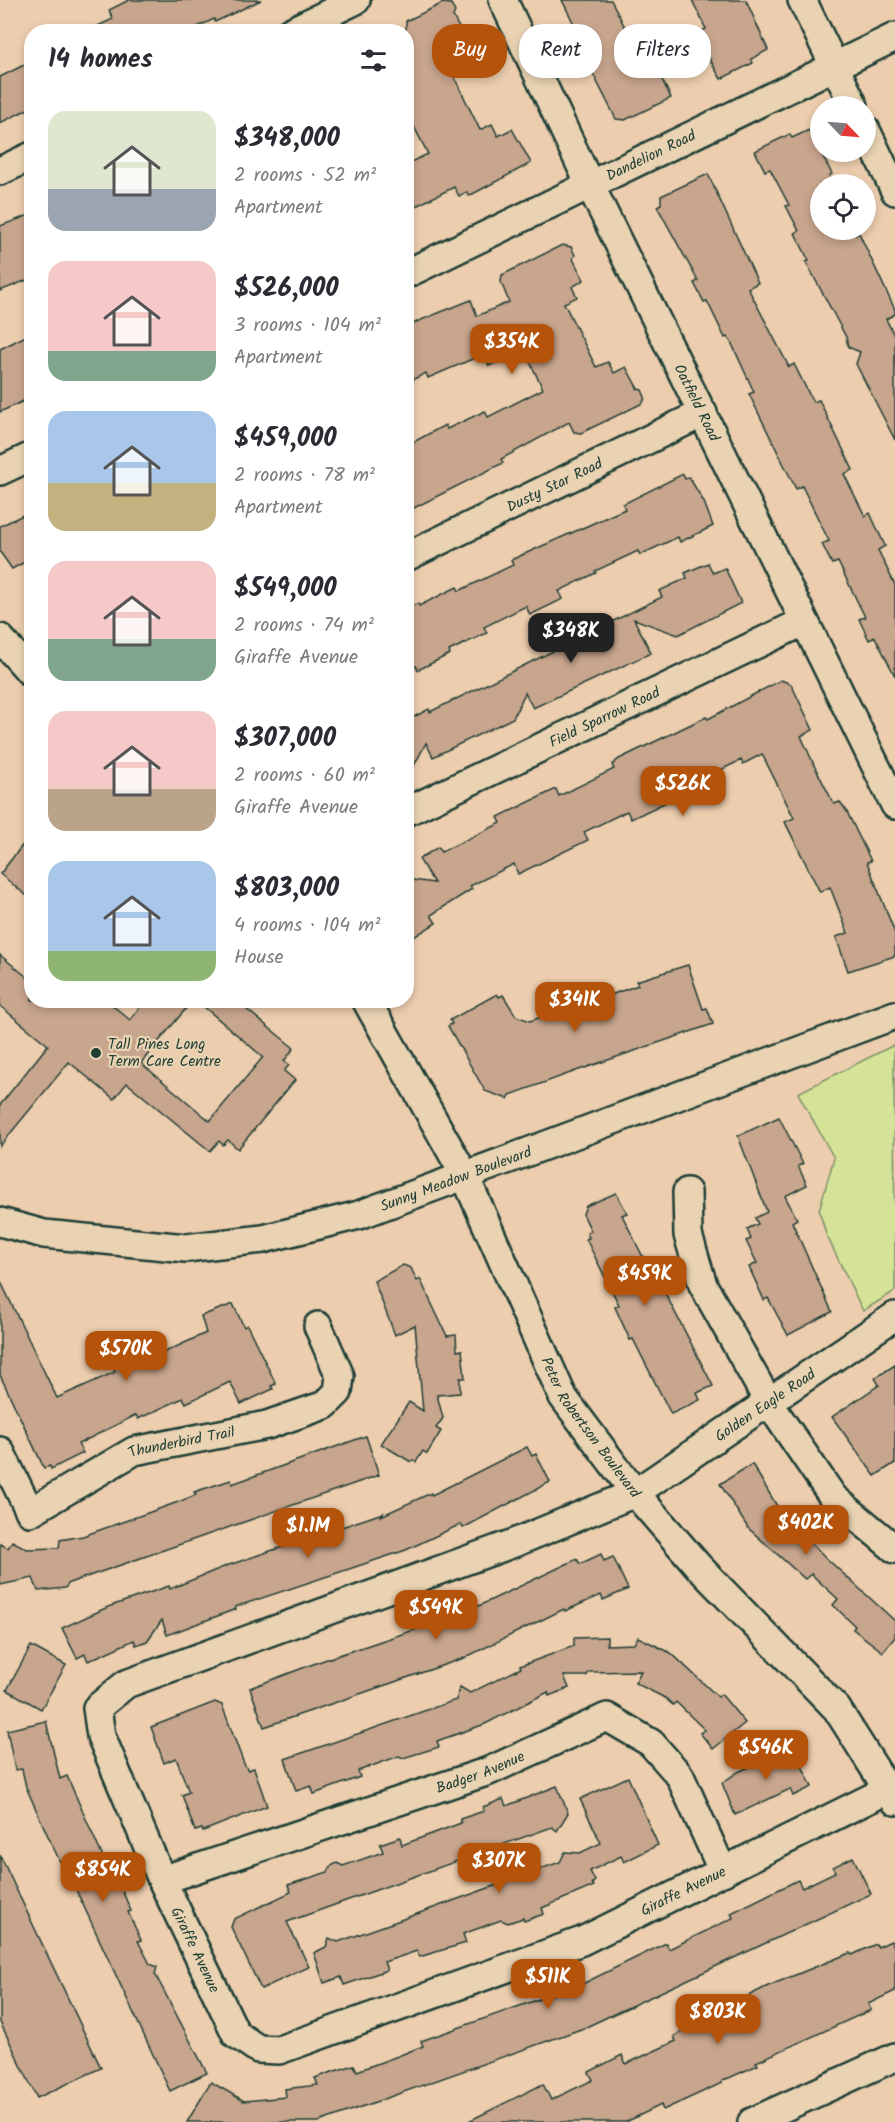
<!DOCTYPE html>
<html lang="en">
<head>
<meta charset="utf-8">
<style>
	body { margin:0; font-family:Kalam,sans-serif; background:#f7f7f7; color:#2b2b33; height:100vh; display:flex; flex-direction:column; font-size:22px; white-space:nowrap }
	* { box-sizing:border-box; margin:0 }
	p { font-size:20px; color:#7c7c81 }
	.icon { flex:none; width:33px; height:33px; fill:none; stroke:currentColor; stroke-width:2; stroke-linecap:round; stroke-linejoin:round }
	.map { position:relative; flex:1; overflow:hidden }
	.details { position:absolute; left:24px; top:24px; width:390px; height:984px; display:flex; flex-direction:column; background:#fff; border-radius:24px; box-shadow:0 3px 9px #0003 }
	.details>* { flex:none }
	.guide { position:absolute; left:432px; top:24px; width:372px; height:54px; display:flex; gap:12px }
	.needle { width:39px; rotate:115deg }
	.buttons { position:absolute; left:810px; top:96px; display:grid; gap:12px }
	.buttons a { display:grid; place-items:center; width:66px; height:66px; border-radius:50%; background:#fff; box-shadow:0 3px 9px #0003; font-size:30px }
	.price { position:absolute; translate:-50% -51px; padding:0 14px; border-radius:12px; background:#b45309; color:#fff; font-size:20px; line-height:39px; filter:drop-shadow(0 2px 3px #0008) }
	.price::after { content:''; position:absolute; left:50%; top:36px; width:18px; height:14px; margin-left:-9px; background:inherit; clip-path:polygon(0 0,100% 0,50% 100%) }
	.price.selected { background:#222; color:#fff }
	ul { padding:0; list-style:none }
	li { display:flex; align-items:center; gap:18px; height:150px; padding:0 24px }
	li span { display:grid; place-items:center; flex:none; width:168px; height:120px; border-radius:18px; color:#555 }
	li>.icon { margin-inline-start:auto }
	span .icon { width:72px; height:72px; fill:#fffc; stroke-width:1 }
	li b { font-size:26px }
	h2 { display:flex; justify-content:space-between; align-items:center; height:72px; padding:0 24px; font-size:26px }
	.pill { padding:0 21px; border-radius:24px; background:#fff; box-shadow:0 3px 9px #0003; font-size:21px; line-height:54px }
	.pill.selected { background:#b45309; color:#fff }
	.map>svg:first-child { display:block }
	.green { fill:#d4e397; stroke:#7a9066; stroke-width:1.5 }
	.building { fill:#c8a58d; stroke:#1f3d34; stroke-width:1.5 }
	.lines { fill:none; stroke-linecap:round; stroke-linejoin:round }
	.minor-casing { stroke:#1f3d34; stroke-width:32 }
	.minor { stroke:#e9d3b2; stroke-width:27 }
	.poi-dot { fill:#1f3d34; stroke:#e9d3b2; stroke-width:2 }
	.labels { text-anchor:middle; stroke-width:4.5; stroke-linejoin:round; paint-order:stroke }
	.street-label { font-size:15px; fill:#1f3d34; stroke:#e9d3b2 }
	.poi-label { font-size:15px; fill:#1f3d34; stroke:#e9d3b2; text-anchor:start }
</style>
</head>
<body>
<div class="map">
<svg width="895" height="2122" viewBox="0 0 895 2122">
	<rect width="100%" height="100%" fill="#eccdae"/>
	<filter id="ink" filterUnits="userSpaceOnUse"><feTurbulence type="fractalNoise" baseFrequency=".0167" numOctaves="2"/><feDisplacementMap in="SourceGraphic" scale="12" xChannelSelector="R" yChannelSelector="G"/><feConvolveMatrix kernelMatrix="1 2 1 2 8 2 1 2 1" color-interpolation-filters="sRGB"/></filter>
	<g filter="url(#ink)">
		<path class="green" d="M894 1045 895 1291 863 1311 826 1234 819 1210 834 1158 798 1093Z"/>
		<g class="building">
			<path d="M129 0H261L215 22 214 19 187 32H85L113 19 109 10Z"/>
			<path d="M562 0H611L628 33 637 29 671 98 625 120 616 119 586 60 591 58Z"/>
			<path d="M692 0H746L768 50 751 59 753 63 721 79 695 34 706 29Z"/>
			<path d="M443 3 451 4 455 12 453 16 464 38 452 44 457 55 446 60 480 130 492 124 498 136 512 129 531 163 469 196 467 192 459 196 454 187 406 211V164L428 154 406 111V21Z"/>
			<path d="M32 61V107L0 123V77Z"/>
			<path d="M809 130 832 174 829 176 833 184H820V230H852L855 235 859 233 895 310V314L886 319 895 337V440L856 364 860 352 848 347 846 337 806 262 809 261 795 233 799 231 786 206 789 205 770 169 765 171 755 151 790 134 792 138Z"/>
			<path d="M708 174 758 283 748 288 789 367 794 364 813 402 819 400 853 470 844 474 865 516 870 513 885 546 878 550 895 585V676L875 637 869 640 859 619 865 617 838 562 832 564 822 544 829 541 802 486 796 489 749 394 754 392 731 342 727 337 725 338 707 301 704 302 694 283 698 281 657 206 661 204V196Z"/>
			<path d="M32 214V278L0 291V226Z"/>
			<path d="M562 245 571 247 575 255 573 259 584 280 572 287 577 297 564 303 596 367 608 362 614 373 626 367 638 389 642 390 645 397 643 403 581 433 574 432 569 422 501 459 503 463 406 512V446L445 425 447 429 485 411 488 417 543 389 524 350 489 366 484 354 428 378 426 373 406 383V326L471 300 477 316 509 302 501 282 502 275Z"/>
			<path d="M32 333V397L0 412V349Z"/>
			<path d="M683 474 685 479 689 477 704 502 713 526 680 542 678 537 640 555 638 551 595 571 596 573 559 591 563 599 530 615 526 606 484 627 487 633 449 651 450 654 418 670 416 666 406 670V609L418 603 419 606 457 587 459 591 513 565 511 560 625 509 623 504Z"/>
			<path d="M23 515 32 531V558L12 569 0 552V526Z"/>
			<path d="M708 563 713 573 725 568 741 603 678 635 634 619 651 653 533 708 525 693 513 718 433 757 426 743 406 781V721L429 709 430 712 662 597 659 591 687 578 685 573Z"/>
			<path d="M781 680 791 684 813 730 801 736 815 767 834 804 840 802 846 810 871 861 867 862 895 933V956L848 971 836 937 848 933 830 887 820 892 785 822 794 818 762 754 743 764 741 760 698 781 700 786 631 819 627 811 584 832 588 840 518 874 514 864 470 886 472 889 431 915 436 923 406 942V879L434 883 419 859 438 847 441 852 501 823 498 817 556 789 559 796 614 769 612 765 619 759 706 717 708 719Z"/>
			<path d="M32 833V900L0 874Z"/>
			<path d="M0 955 32 981V1000H106L130 1020 145 1000H193L141 1063 210 1121 263 1057 196 1000H235L294 1048 284 1061 289 1065 284 1071 295 1080 238 1149 228 1140 223 1145 219 1141 210 1151 127 1083 114 1099 69 1062 0 1146V1105L48 1045 0 1006Z"/>
			<path d="M688 965 703 1009 707 1008 713 1024 573 1072 510 1095 508 1099 485 1091 448 1026 452 1024 450 1020 497 994 499 997 503 995 516 1016 530 1021 553 1013 555 1018 606 1001 605 997 638 985 636 981Z"/>
			<path d="M779 1117 803 1164 798 1166 807 1185 785 1196 797 1219 792 1222 832 1312 788 1335 768 1298 764 1300 749 1267 757 1263 746 1241 751 1239 747 1229 758 1224 755 1218 767 1212 738 1136Z"/>
			<path d="M616 1193 627 1213 622 1215 645 1261 648 1260 713 1386 697 1393 700 1400 671 1414 633 1339 630 1340 615 1307 619 1305 586 1239 589 1238 587 1233 591 1231 583 1214 586 1206Z"/>
			<path d="M403 1265 411 1268 417 1281 420 1279 447 1336 456 1335 457 1351 462 1350 465 1378H460V1393L437 1395 443 1418 436 1428 441 1431 427 1454 423 1451 416 1462 413 1460 411 1462 381 1444 409 1402 423 1411 415 1325 395 1335 374 1281Z"/>
			<path d="M0 1280 57 1398 115 1372 113 1368 147 1352 150 1359 206 1333 201 1316 233 1304 244 1327 247 1325 276 1384 271 1386 273 1389 241 1404 230 1382 186 1403 183 1398 138 1419 136 1415 78 1444 83 1453 51 1469 50 1466 44 1468 0 1375Z"/>
			<path d="M895 1365V1463L875 1476 832 1417 879 1385 875 1378Z"/>
			<path d="M366 1436 379 1475 69 1583 65 1588 38 1591 33 1578 0 1585V1544L8 1548 12 1541 27 1549 59 1548 60 1540 83 1536 181 1501 196 1495 194 1492 231 1480 232 1484Z"/>
			<path d="M527 1447 532 1456 536 1454 550 1482 463 1528 461 1524 406 1550 235 1607 236 1609 167 1635 162 1620 147 1641 136 1645 134 1640 88 1661 85 1654 77 1658 62 1628 108 1607 169 1586 170 1589 226 1566 383 1513 381 1516 431 1493 432 1495Z"/>
			<path d="M752 1464 787 1523 789 1520 826 1558 895 1621V1637L883 1652 853 1629 855 1626 833 1605 838 1599 811 1574 805 1579 748 1528 720 1484Z"/>
			<path d="M601 1554 604 1561 613 1557 628 1589 603 1600 601 1595 565 1611 564 1609 464 1658 264 1727 250 1688 324 1660 462 1614 577 1559 580 1564Z"/>
			<path d="M607 1637V1645L634 1644 638 1637 671 1653 718 1697 721 1694 745 1723 713 1749 700 1733 705 1730 676 1702 673 1705 665 1698 635 1683 641 1671 590 1672 586 1676H564L569 1688 549 1696 548 1692 485 1724 437 1741 439 1747 403 1758 399 1756 358 1771 360 1777 314 1794 311 1786 296 1791 285 1759 456 1700 460 1687 470 1693 521 1668 520 1666 574 1646V1638Z"/>
			<path d="M31 1646 66 1665 41 1709 7 1690Z"/>
			<path d="M215 1702 222 1705 244 1764 248 1770 254 1768 267 1806 203 1831 202 1829 195 1831 182 1795 189 1792 176 1758 164 1763 151 1727Z"/>
			<path d="M46 1721 60 1779 67 1776 101 1853 113 1877 116 1876 131 1911 128 1912 141 1940 138 1941 150 1964 157 1967 155 1974 207 2073 170 2091 71 1879 69 1880 52 1845 26 1787 22 1769 15 1770 7 1730Z"/>
			<path d="M793 1747 812 1787 793 1796 790 1789 735 1815 722 1783 738 1772Z"/>
			<path d="M628 1777 658 1845 624 1862 621 1856 590 1871 595 1881 592 1883 594 1886 542 1908 544 1914 524 1921 523 1918 508 1923 501 1920 463 1934 466 1943 419 1957 417 1951 384 1962 387 1970 344 1985 341 1977 324 1983 314 1953 326 1947 329 1938 338 1942 403 1919 560 1862 565 1852 580 1853 601 1843 580 1799Z"/>
			<path d="M557 1786 568 1813 557 1831 552 1827 287 1922 309 1967 261 1989 231 1927 234 1919 291 1892 288 1885 328 1872 331 1866 337 1863 343 1866 383 1852 380 1844 400 1837 402 1845 461 1823 460 1819 484 1811 483 1807 503 1799 506 1806Z"/>
			<path d="M0 1855 101 2068 37 2098 0 2022Z"/>
			<path d="M853 1857 871 1894 584 2028 319 2122H187L211 2082 244 2101 286 2097 285 2089 318 2085 315 2078 332 2072 354 2065 357 2071 398 2056 423 2046 421 2041 565 1990 566 1992 666 1943 669 1949 733 1918 731 1913 798 1880 802 1888 835 1872 833 1867Z"/>
			<path d="M891 1941 895 1949V1991L868 2004 871 2010 756 2062 758 2065 722 2081V2083L663 2110 661 2105 626 2122H467L543 2084 551 2100 593 2080 589 2072 622 2055 626 2064 676 2041 674 2036 742 2003 740 2000 768 1986 850 1953 852 1955 876 1944 878 1947Z"/>
		</g>
		<g class="lines">
			<defs>
				<g id="minor">
					<path id="s1" d="M503 0 590 185 895 805"/>
					<path d="M802 0 854 106"/>
					<path d="M290 32 356 0"/>
					<path d="M866 130 895 191"/>
					<path d="M0 171 32 156"/>
					<path id="s2" d="M406 274 895 37"/>
					<path d="M0 471 32 456"/>
					<path id="s3" d="M406 557 703 413"/>
					<path d="M0 638 32 674"/>
					<path id="s4" d="M406 812 803 622"/>
					<path id="s5" d="M366 1000 465 1176 563 1397 635 1493 699 1567 837 1709 895 1801"/>
					<path d="M687 1192 688 1235 703 1285 769 1403 833 1497 895 1549"/>
					<path id="s6" d="M0 1222 44 1234 186 1248 263 1239 359 1215 895 1015"/>
					<path id="s7" d="M895 1316 635 1493 514 1543 126 1684 97 1708 101 1736 162 1880 236 2034 258 2049 279 2050 582 1941 895 1786"/>
					<path id="s8" d="M0 1451 30 1512 134 1451 267 1425 325 1405 338 1392 340 1376 318 1326"/>
					<path id="s9" d="M162 1880 489 1771 607 1717 651 1743 680 1776 723 1872"/>
					<path d="M752 2122 895 2057"/>
				</g>
			</defs>
			<use href="#minor" class="minor-casing"/>
			<use href="#minor" class="minor"/>
		</g>
	</g>
	<circle class="poi-dot" cx="96" cy="1053" r="6"/>
	<g class="labels">
		<g class="street-label">
			<text dy="5" stroke="none"><textPath href="#s2" startOffset="272">Dandelion Road</textPath></text>
			<text dy="5" stroke="none"><textPath href="#s1" startOffset="447">Oatfield Road</textPath></text>
			<text dy="5" stroke="none"><textPath href="#s3" startOffset="165">Dusty Star Road</textPath></text>
			<text dy="5" stroke="none"><textPath href="#s4" startOffset="220">Field Sparrow Road</textPath></text>
			<text dy="5" stroke="none"><textPath href="#s6" startOffset="468">Sunny Meadow Boulevard</textPath></text>
			<text transform="translate(765 1405) rotate(-34)" y="5">Golden Eagle Road</text>
			<text dy="5" stroke="none"><textPath href="#s5" startOffset="484">Peter Robertson Boulevard</textPath></text>
			<text dy="5" stroke="none"><textPath href="#s8" startOffset="237">Thunderbird Trail</textPath></text>
			<text dy="5" stroke="none"><textPath href="#s9" startOffset="336">Badger Avenue</textPath></text>
			<text dy="5" stroke="none"><textPath href="#s7" startOffset="1734">Giraffe Avenue</textPath></text>
			<text dy="5" stroke="none"><textPath href="#s7" startOffset="1158">Giraffe Avenue</textPath></text>
		</g>
		<g class="poi-label">
			<text x="108" y="1049">Tall Pines Long<tspan x="108" dy="17">Term Care Centre</tspan></text>
		</g>
	</g>
</svg>
<div class="buttons">
<a><svg class="needle" viewBox="-14 -14 28 28"><path d="M0-13l5 13h-10z" fill="#e53935"/><path d="M0 13l5-13h-10z" fill="#7c7c81"/></svg></a>
<a><svg class="icon" aria-label="locate" viewBox="0 0 24 24"><circle cx="12" cy="12" r="6"/><path d="M12 2v4M12 18v4M2 12h4M18 12h4"/></svg></a>
</div>
<b class="price" style="left:512px;top:375px">$354K</b>
<b class="price selected" style="left:571px;top:664px">$348K</b>
<b class="price" style="left:683px;top:817px">$526K</b>
<b class="price" style="left:575px;top:1033px">$341K</b>
<b class="price" style="left:645px;top:1307px">$459K</b>
<b class="price" style="left:126px;top:1382px">$570K</b>
<b class="price" style="left:806px;top:1556px">$402K</b>
<b class="price" style="left:308px;top:1559px">$1.1M</b>
<b class="price" style="left:436px;top:1641px">$549K</b>
<b class="price" style="left:766px;top:1781px">$546K</b>
<b class="price" style="left:499px;top:1894px">$307K</b>
<b class="price" style="left:103px;top:1903px">$854K</b>
<b class="price" style="left:548px;top:2010px">$511K</b>
<b class="price" style="left:718px;top:2045px">$803K</b>
<div class="guide">
<a class="pill selected">Buy</a>
<a class="pill">Rent</a>
<a class="pill">Filters</a>
</div>
<section class="details">
<h2>14 homes<svg class="icon" aria-label="filters" viewBox="0 0 24 24"><path d="M4 7h16M4 17h16"/><circle cx="9" cy="7" r="2"/><circle cx="15" cy="17" r="2"/></svg></h2>
<ul>
<li><span style="background:linear-gradient(#dfe7d0 65%,#9aa5b1 0)"><svg class="icon" aria-label="home" viewBox="0 0 24 24"><path d="M3 11l9-7 9 7M6 9v11h12V9"/></svg></span><div><b>$348,000</b><p>2 rooms · 52 m²</p><p>Apartment</p></div></li>
<li><span style="background:linear-gradient(#f6c9c9 75%,#7fa58c 0)"><svg class="icon" aria-label="home" viewBox="0 0 24 24"><path d="M3 11l9-7 9 7M6 9v11h12V9"/></svg></span><div><b>$526,000</b><p>3 rooms · 104 m²</p><p>Apartment</p></div></li>
<li><span style="background:linear-gradient(#a9c7e8 60%,#c2b280 0)"><svg class="icon" aria-label="home" viewBox="0 0 24 24"><path d="M3 11l9-7 9 7M6 9v11h12V9"/></svg></span><div><b>$459,000</b><p>2 rooms · 78 m²</p><p>Apartment</p></div></li>
<li><span style="background:linear-gradient(#f6c9c9 65%,#7fa58c 0)"><svg class="icon" aria-label="home" viewBox="0 0 24 24"><path d="M3 11l9-7 9 7M6 9v11h12V9"/></svg></span><div><b>$549,000</b><p>2 rooms · 74 m²</p><p>Giraffe Avenue</p></div></li>
<li><span style="background:linear-gradient(#f6c9c9 65%,#b9a48a 0)"><svg class="icon" aria-label="home" viewBox="0 0 24 24"><path d="M3 11l9-7 9 7M6 9v11h12V9"/></svg></span><div><b>$307,000</b><p>2 rooms · 60 m²</p><p>Giraffe Avenue</p></div></li>
<li><span style="background:linear-gradient(#a9c7e8 75%,#8fb573 0)"><svg class="icon" aria-label="home" viewBox="0 0 24 24"><path d="M3 11l9-7 9 7M6 9v11h12V9"/></svg></span><div><b>$803,000</b><p>4 rooms · 104 m²</p><p>House</p></div></li>
</ul>
</section>
</div>
</body>
</html>
